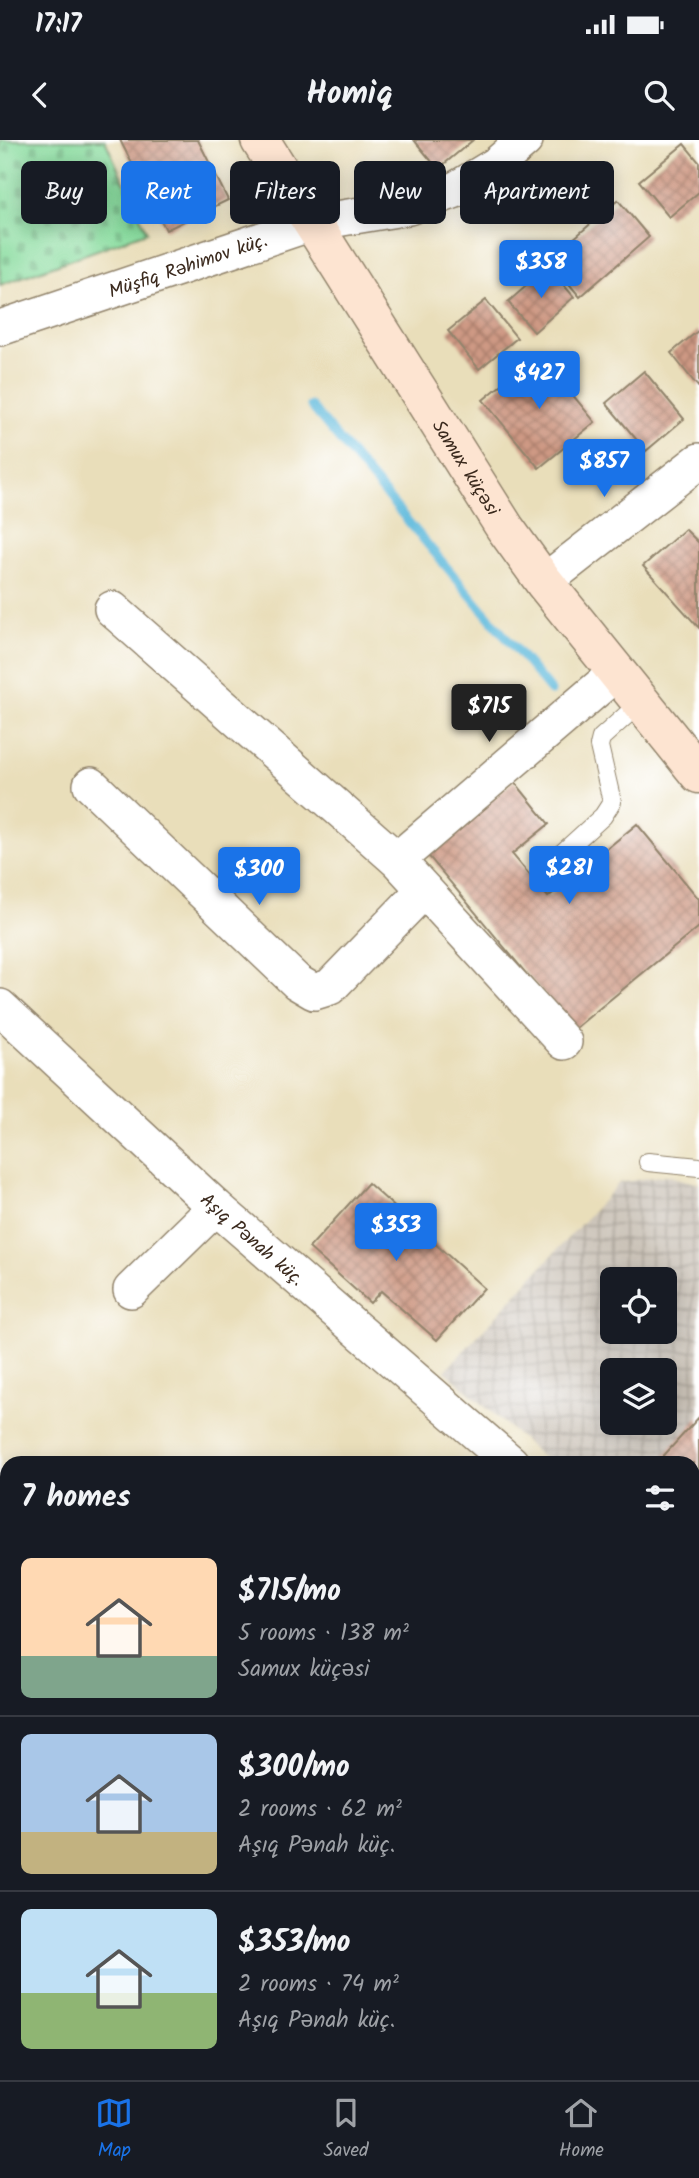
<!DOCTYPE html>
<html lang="en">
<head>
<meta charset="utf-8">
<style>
	body { margin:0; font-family:Kalam,sans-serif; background:#242831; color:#f1f3f6; height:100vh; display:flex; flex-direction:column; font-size:26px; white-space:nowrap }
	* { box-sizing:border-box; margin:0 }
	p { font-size:23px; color:#9ea1a6 }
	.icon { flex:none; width:38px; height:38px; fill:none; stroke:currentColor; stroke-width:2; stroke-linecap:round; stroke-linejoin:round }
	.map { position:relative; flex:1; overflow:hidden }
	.details { position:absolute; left:0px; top:1316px; width:700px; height:625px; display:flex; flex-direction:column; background:#171b24; border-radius:21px 21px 0 0; box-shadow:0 4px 18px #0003 }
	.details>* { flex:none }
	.top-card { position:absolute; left:21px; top:21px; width:658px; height:63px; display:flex; gap:14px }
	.buttons { position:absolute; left:600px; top:1127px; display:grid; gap:14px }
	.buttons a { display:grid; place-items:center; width:77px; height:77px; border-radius:10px; background:#171b24; box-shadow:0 4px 18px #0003; font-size:35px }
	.price { position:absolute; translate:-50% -60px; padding:0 16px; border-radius:7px; background:#1a73e8; color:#fff; font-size:23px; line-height:46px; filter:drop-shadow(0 2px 4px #0008) }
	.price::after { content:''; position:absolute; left:50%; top:42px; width:21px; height:16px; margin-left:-10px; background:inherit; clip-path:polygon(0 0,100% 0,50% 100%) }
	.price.on { background:#222; color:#fff }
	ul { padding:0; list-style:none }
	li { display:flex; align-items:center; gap:21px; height:175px; padding:0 21px }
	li+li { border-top:2px solid #363941 }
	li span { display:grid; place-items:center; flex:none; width:196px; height:140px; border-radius:10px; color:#555 }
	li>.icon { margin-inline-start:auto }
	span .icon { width:84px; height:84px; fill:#fffc; stroke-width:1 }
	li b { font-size:30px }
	h2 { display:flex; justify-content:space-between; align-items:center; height:84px; padding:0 21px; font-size:30px }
	.pill { padding:0 24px; border-radius:10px; background:#171b24; box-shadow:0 4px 18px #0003; font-size:24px; line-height:63px }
	.pill.on { background:#1a73e8; color:#fff }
	.status { display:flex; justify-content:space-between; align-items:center; height:49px; padding:0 35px; background:#171b24; direction:ltr }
	.status svg { height:19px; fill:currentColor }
	header { display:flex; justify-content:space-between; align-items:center; height:91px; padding:0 21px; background:#171b24; font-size:32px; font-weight:600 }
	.tabs { display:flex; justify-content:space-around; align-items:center; height:98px; border-top:2px solid #363941; background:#171b24; font-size:19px; color:#9ea1a6 }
	.tabs a { display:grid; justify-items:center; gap:4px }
	.tabs .on { color:#1a73e8 }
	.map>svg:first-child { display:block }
	.industrial { fill:url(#industrial-grid); fill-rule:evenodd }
	.cemetery { fill:url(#cemetery-stones); stroke:#62835e; stroke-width:2 }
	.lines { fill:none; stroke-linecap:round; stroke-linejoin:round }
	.stream { stroke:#5db9db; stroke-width:9 }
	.building { fill:url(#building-cross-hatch) }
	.service-casing { stroke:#92846c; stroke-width:20 }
	.minor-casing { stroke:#92846c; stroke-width:38 }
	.secondary-casing { stroke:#92846c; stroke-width:41 }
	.service { stroke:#fff; stroke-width:18 }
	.minor { stroke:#fff; stroke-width:35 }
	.secondary { stroke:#fde4d1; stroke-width:38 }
	.labels { text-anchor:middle; stroke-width:6; stroke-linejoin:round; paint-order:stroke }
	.street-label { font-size:19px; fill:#3b2a1e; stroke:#fff }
</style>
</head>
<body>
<div class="status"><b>17:17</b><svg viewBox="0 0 49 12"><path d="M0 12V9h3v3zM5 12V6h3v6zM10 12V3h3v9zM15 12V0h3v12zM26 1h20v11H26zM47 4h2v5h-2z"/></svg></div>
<header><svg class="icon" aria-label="back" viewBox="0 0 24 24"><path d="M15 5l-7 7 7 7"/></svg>Homiq<svg class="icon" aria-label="search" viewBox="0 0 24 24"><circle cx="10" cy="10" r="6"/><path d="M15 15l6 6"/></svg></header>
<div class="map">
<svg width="699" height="1940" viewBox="0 0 699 1940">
	<defs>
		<pattern id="industrial-grid" width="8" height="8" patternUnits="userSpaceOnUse" patternTransform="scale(1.75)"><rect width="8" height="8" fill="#cbc3b8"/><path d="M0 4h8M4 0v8" fill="none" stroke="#a69f95"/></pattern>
		<pattern id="cemetery-stones" width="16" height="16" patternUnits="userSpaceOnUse" patternTransform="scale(1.75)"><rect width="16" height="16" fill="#88dc9e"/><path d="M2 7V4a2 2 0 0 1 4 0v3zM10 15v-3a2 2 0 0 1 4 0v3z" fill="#76bd88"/></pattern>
		<pattern id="building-cross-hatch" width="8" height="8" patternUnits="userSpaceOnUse" patternTransform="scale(1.75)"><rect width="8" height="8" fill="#ce9984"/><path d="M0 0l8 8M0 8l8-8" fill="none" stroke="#a87d6b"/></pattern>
	</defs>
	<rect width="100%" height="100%" fill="#fff"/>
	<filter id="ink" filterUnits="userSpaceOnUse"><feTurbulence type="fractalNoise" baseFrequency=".0143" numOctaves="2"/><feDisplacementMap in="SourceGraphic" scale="14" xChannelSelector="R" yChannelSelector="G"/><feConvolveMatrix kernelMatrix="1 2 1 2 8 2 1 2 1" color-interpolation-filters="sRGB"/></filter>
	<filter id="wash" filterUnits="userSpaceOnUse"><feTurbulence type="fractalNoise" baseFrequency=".00686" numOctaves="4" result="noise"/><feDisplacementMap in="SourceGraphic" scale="28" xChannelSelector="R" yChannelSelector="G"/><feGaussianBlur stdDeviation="1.57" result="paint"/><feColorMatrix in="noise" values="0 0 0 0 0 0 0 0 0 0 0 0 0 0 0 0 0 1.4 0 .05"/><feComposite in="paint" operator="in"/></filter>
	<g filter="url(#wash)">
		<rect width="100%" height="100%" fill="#e9deba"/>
		<path class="industrial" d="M666 1035 699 1044V1456L693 1451V1323H549L445 1231 619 1043ZM612 1139H665V1192H612ZM612 1230H665V1283H612Z"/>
		<path class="cemetery" d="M0 0H105L147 92 0 145Z"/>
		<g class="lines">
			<path class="stream" d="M311 266 551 551"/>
		</g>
		<g id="blocks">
			<g class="building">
				<path d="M120 0H198L228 60 166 90Z"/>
				<path d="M414 0H473L438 29Z"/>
				<path d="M684 4 699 22V52L669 77 639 41Z"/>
				<path d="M618 60 649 97 580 157 549 120Z"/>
				<path d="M548 127 574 157 534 192 508 162Z"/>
				<path d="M486 160 517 198 479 229 448 191Z"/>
				<path d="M699 190V248L671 213Z"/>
				<path d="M539 214 595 282 539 328 483 260Z"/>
				<path d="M644 231 684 279 646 311 606 263Z"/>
				<path d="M685 389 699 403V488L643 426Z"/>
				<path d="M514 641 549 684 512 714 548 757 637 684 699 759V787L573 890 426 713Z"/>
				<path d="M368 1043 484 1148 437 1200 381 1151 370 1163 309 1108Z"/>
				<path d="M699 1277V1390L693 1385V1323H657Z"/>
			</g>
		</g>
	</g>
	<g filter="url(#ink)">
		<use href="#blocks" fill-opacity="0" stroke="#92846c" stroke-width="2"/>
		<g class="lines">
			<defs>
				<g id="service">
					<path d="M558 717 603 676 612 662 599 606 601 598 641 562"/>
					<path d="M648 1022 699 1027"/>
				</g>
				<g id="minor">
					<path id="s1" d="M0 188 312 83 409 67 453 51 496 25 525 0"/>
					<path d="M544 442 699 321"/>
					<path d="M112 469 397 720 564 902"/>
					<path d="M91 645 297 842 314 852 330 847 424 750"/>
					<path d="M397 720 617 532"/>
					<path id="s2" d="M0 867 216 1067 511 1323"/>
					<path d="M131 1150 216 1067"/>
					<path d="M693 1484 699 1490"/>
					<path d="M0 1710 7 1713"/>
					<path d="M426 1934 436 1940"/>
				</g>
				<g id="secondary">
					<path id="s3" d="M260 0 505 388 544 442 699 634"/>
				</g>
			</defs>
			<use href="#service" class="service-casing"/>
			<use href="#minor" class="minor-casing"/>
			<use href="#secondary" class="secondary-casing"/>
			<use href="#service" class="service"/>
			<use href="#minor" class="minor"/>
			<use href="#secondary" class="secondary"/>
		</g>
	</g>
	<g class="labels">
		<g class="street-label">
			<text dy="7" stroke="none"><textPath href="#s1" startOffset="198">Müşfiq Rəhimov küç.</textPath></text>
			<text dy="7" stroke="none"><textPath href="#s3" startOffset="387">Samux küçəsi</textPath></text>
			<text dy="7" stroke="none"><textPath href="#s2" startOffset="343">Aşıq Pənah küç.</textPath></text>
		</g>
	</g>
</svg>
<div class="buttons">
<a><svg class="icon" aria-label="locate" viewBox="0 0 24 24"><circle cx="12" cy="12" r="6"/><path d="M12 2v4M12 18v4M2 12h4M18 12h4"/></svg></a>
<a><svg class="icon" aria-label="layers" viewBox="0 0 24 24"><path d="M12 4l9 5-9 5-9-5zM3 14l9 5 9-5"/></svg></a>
</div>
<b class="price" style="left:541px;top:160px">$358</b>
<b class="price" style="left:539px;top:271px">$427</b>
<b class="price" style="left:604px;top:359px">$857</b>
<b class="price on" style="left:489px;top:604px">$715</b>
<b class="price" style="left:569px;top:766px">$281</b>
<b class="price" style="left:259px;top:767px">$300</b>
<b class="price" style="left:396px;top:1123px">$353</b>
<div class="top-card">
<a class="pill">Buy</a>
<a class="pill on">Rent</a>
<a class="pill">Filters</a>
<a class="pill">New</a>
<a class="pill">Apartment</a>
</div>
<section class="details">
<h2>7 homes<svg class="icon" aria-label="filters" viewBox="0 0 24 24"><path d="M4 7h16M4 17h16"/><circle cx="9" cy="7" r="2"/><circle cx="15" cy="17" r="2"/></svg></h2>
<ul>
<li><span style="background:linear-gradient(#ffd9b3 70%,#7fa58c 0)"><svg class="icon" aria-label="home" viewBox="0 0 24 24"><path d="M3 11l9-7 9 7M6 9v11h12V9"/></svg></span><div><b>$715/mo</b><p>5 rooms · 138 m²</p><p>Samux küçəsi</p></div></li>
<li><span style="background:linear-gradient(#a9c7e8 70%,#c2b280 0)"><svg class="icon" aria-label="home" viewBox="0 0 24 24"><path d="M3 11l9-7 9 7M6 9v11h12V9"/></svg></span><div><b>$300/mo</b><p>2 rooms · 62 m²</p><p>Aşıq Pənah küç.</p></div></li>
<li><span style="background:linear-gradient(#bfe0f5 60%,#8fb573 0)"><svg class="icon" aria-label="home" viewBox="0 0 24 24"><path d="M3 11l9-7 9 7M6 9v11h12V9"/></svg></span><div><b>$353/mo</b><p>2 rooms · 74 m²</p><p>Aşıq Pənah küç.</p></div></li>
</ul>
</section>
</div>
<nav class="tabs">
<a class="on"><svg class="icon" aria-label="map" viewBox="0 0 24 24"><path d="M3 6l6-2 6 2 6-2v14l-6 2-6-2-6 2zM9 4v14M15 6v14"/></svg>Map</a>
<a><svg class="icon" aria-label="saved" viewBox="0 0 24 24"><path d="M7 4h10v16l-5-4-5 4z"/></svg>Saved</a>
<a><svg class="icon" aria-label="home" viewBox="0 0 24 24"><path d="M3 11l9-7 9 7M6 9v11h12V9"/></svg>Home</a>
</nav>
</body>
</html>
